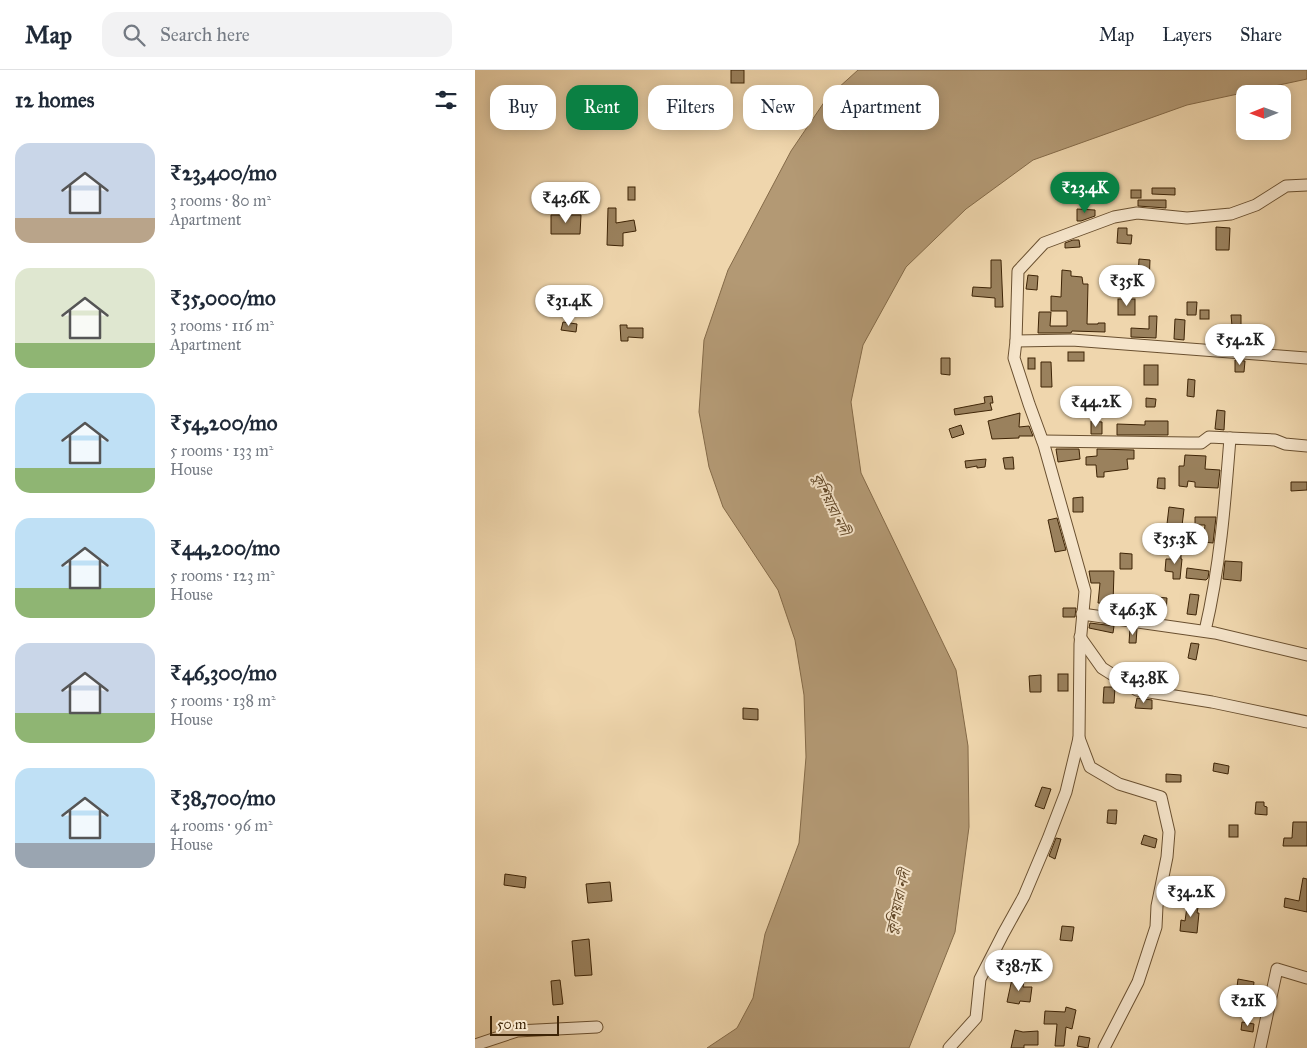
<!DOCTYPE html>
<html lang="en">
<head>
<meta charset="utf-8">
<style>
	body { margin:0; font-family:"IM FELL Great Primer","Noto Serif Bengali",serif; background:#f2f2f3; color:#1f2937; height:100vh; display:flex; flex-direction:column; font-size:19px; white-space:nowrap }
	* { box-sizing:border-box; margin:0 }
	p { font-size:16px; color:#747a83 }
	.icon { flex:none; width:28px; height:28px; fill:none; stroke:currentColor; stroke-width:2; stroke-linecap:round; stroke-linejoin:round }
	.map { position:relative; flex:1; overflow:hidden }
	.panel { display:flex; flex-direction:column; background:#fff; width:475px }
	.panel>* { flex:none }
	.guide { position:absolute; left:15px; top:15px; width:475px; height:45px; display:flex; gap:10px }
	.needle { width:32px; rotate:269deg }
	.tools { position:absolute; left:761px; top:15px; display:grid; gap:10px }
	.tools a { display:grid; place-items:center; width:55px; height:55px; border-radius:10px; background:#fff; box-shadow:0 2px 12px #0003; font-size:25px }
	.scale { position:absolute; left:15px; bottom:12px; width:69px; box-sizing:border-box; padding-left:5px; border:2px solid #3e2406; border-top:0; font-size:14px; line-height:18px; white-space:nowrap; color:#3e2406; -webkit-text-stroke:4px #f5e4ca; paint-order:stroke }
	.price { position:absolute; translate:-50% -42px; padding:0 11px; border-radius:18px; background:#fff; color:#222; font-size:16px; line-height:32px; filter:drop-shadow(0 1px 2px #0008) }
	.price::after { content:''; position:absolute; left:50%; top:30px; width:15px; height:11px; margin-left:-8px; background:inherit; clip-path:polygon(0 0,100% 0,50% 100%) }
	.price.on { background:#0b8043; color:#fff }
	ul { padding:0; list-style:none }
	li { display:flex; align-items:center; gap:15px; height:125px; padding:0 15px }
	li span { display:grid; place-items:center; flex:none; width:140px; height:100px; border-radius:15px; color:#555 }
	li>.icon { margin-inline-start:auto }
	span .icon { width:60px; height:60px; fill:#fffc; stroke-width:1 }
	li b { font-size:21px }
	h2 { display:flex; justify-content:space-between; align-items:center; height:60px; padding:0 15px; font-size:21px }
	.chip { padding:0 18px; border-radius:15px; background:#fff; box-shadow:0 2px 12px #0003; font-size:18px; line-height:45px }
	.chip.on { background:#0b8043; color:#fff }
	header { display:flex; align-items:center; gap:30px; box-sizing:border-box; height:70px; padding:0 25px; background:#fff; border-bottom:1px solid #e0e1e3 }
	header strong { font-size:24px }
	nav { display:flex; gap:28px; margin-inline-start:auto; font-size:18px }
	.search { width:350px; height:45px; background:#f2f2f3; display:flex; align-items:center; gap:12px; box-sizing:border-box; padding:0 18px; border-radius:15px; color:#747a83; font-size:19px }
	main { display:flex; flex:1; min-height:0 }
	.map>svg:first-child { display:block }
	.water { fill:#b39974; stroke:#846a48 }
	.building { fill:#9a815d; stroke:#3e2406 }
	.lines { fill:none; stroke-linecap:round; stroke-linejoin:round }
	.street-casing { stroke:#6a5030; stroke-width:13 }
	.street { stroke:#f5e4ca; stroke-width:11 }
	.labels { text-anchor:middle; stroke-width:4; stroke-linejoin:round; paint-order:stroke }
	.water-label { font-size:15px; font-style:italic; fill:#614727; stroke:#f5e4ca }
</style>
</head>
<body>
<header>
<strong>Map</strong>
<div class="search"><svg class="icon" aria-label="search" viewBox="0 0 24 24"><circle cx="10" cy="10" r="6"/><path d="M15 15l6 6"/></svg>Search here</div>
<nav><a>Map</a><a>Layers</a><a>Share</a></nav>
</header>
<main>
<section class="panel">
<h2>12 homes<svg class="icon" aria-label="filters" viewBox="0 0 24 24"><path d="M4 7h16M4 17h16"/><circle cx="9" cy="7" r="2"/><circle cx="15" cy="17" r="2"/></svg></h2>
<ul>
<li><span style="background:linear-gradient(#c9d6e8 75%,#b9a48a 0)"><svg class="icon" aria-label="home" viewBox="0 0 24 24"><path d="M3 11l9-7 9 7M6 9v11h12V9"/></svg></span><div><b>₹23,400/mo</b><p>3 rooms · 80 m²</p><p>Apartment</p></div></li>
<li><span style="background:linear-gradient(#dfe7d0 75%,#8fb573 0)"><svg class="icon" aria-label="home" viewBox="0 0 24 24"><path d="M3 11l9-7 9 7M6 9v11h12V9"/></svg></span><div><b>₹35,000/mo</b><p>3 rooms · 116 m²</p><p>Apartment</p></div></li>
<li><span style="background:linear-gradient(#bfe0f5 75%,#8fb573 0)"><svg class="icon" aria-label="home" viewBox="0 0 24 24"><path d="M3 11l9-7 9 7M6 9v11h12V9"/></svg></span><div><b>₹54,200/mo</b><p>5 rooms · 133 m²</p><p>House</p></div></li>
<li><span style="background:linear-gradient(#bfe0f5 70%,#8fb573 0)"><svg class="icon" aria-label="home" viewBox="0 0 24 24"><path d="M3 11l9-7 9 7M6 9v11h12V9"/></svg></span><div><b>₹44,200/mo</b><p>5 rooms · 123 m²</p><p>House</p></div></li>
<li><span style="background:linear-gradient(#c9d6e8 70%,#8fb573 0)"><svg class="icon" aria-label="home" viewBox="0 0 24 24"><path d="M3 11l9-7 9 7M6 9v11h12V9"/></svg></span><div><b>₹46,300/mo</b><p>5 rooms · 138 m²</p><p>House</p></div></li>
<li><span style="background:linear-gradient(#bfe0f5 75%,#9aa5b1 0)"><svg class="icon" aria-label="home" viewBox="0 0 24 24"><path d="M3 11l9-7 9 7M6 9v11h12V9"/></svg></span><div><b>₹38,700/mo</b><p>4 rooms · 96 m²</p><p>House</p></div></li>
</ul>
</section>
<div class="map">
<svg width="832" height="978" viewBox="0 0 832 978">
	<rect width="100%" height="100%" fill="#efd6ad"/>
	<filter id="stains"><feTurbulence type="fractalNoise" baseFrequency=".004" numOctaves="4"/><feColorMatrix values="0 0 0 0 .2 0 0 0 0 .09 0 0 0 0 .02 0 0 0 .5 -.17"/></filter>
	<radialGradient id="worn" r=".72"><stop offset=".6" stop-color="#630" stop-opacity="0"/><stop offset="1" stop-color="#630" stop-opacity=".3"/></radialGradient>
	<path class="water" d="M383 0H832V9L712 35 558 90 491 139 431 197 388 275 376 332 386 403 481 600 493 676 494 757 480 862 434 978H232L262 958 278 928 290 864 324 773 331 687 329 625 320 570 303 520 248 437 234 397 224 342 229 270 253 200 316 81 352 28Z"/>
	<g class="building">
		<rect x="256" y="0" width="13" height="13"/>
		<rect x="153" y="117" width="7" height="13"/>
		<path d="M677 118H700V125L677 124Z"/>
		<rect x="656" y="120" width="10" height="8"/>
		<path d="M663 130H691V138L663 136Z"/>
		<path d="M133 138H141V153L159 150 161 161 148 163V176L132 175Z"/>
		<path d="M602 139 620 140V146L606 151H602Z"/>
		<path d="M76 145H106L105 164H76Z"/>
		<path d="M741 157 755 158 754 180H741Z"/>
		<path d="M643 158H652V165H657L656 174 642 173Z"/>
		<path d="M598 170H604L605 177 590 178V173Z"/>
		<path d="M664 189 675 190 674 214 665 213V207H663Z"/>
		<path d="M516 190H526L528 237H520V228L497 226 498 217 516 218Z"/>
		<path d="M587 200 596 201V206L607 207 608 214H613L612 254H623V253H630V262L597 261 596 263H563L564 242H576L575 256H592V241H576V226L586 227Z"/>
		<path d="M553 205 563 206 562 220 551 219Z"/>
		<rect x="643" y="229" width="17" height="16"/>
		<path d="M712 232H722L721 245H712Z"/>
		<rect x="725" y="240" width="9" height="9"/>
		<path d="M756 245H766V256H757Z"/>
		<path d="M674 246H682L681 268 656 267V258L674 259Z"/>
		<path d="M700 249 710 250 709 270 699 269Z"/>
		<path d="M88 252 102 254 101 262 86 260Z"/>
		<path d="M145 255H152V258H168V268L153 267V271H146Z"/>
		<rect x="593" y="282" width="16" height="9"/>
		<path d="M466 288H475V305L466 304Z"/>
		<rect x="553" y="288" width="7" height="11"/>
		<path d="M760 290 770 291 769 302H760Z"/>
		<path d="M566 292H576L577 317H566Z"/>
		<rect x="669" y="295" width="14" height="20"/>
		<path d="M713 309 720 310 719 327 712 326Z"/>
		<path d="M517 326 518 333H515L517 340 480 345 479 339 510 333 509 327Z"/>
		<path d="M671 328 681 329 680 337H671Z"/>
		<path d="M742 340 750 341 749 360 740 359Z"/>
		<path d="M545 343 544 357 554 356 558 366H544V368L517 369 513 351Z"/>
		<path d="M616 351 627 352V364H616Z"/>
		<path d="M670 351H693V365H642V354L670 355Z"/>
		<path d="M486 355 489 364 477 368 474 359Z"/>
		<path d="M581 379H604L605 389 583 392Z"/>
		<path d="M622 379 659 380V389H652L653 399 629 402V407H622L621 395H611V387L622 386Z"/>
		<path d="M710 385 731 386 730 399 745 400 743 418 720 417V412L713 411 712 417 704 416V396H709Z"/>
		<path d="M538 387 539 399H530L528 388Z"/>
		<path d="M511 389 510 397 502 398V396L491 398 490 391Z"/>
		<path d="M683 408H690V419L682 418Z"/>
		<path d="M816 412H832V420L816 421Z"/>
		<path d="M608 427V442H598V428Z"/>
		<path d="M694 437 709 439 707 456 692 454Z"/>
		<path d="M720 447H741L738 473 728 472 730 455H720Z"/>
		<path d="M582 448 591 480 580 482 573 450Z"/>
		<path d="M699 480H706V489H707L705 509H698V502L690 501 691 489H699Z"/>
		<path d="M645 483 657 484V499H645Z"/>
		<path d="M750 491 767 492 766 511 748 509Z"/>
		<path d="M712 498 734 501 733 508 731 510 711 508Z"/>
		<path d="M614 501H639L638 534 623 533 625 513H616Z"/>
		<path d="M715 524 724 525 721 545 712 544Z"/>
		<path d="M682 527 692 528 691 543 680 542Z"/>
		<path d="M588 538H601L600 547H588Z"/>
		<path d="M615 553 639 556 638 563 614 558Z"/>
		<path d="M655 558 662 559 661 573H654Z"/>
		<path d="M716 573 724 574 721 590 713 588Z"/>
		<rect x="583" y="604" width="10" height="17"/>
		<path d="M566 605V622H555L554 606Z"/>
		<path d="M629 617H640L639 633H628Z"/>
		<path d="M662 628 677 630V639L660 638Z"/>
		<path d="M268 638 283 639V650L268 649Z"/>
		<path d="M739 693 754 696 753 704 738 701Z"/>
		<path d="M691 704 706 705V712H691Z"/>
		<path d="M567 717 576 719 569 739 560 736Z"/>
		<path d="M781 732H789V736L792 737V745L780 744Z"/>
		<path d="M633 740H642L641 754 632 753Z"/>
		<path d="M818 752H832V776H808L809 768H817Z"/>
		<rect x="754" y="755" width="9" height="12"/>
		<path d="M669 765 682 769 680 778 666 774Z"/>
		<path d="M581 768 586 769 580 789 574 786Z"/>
		<path d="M30 804 51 807 50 818 29 815Z"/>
		<path d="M828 808 832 809V842L809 837 810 828 824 831Z"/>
		<path d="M135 812 137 831 113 833 111 814Z"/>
		<path d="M713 830 724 832 722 843H724L722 863 705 861 706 850 710 851Z"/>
		<path d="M587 856 599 857 597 871 585 870Z"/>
		<path d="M114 869 117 905 100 906 97 871Z"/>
		<path d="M537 909 549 911 548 917H557L555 932 545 931 544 934 532 932Z"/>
		<path d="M763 909 779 912 778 921H779V928H773L770 942 759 940Z"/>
		<path d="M85 910 88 934 78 935 76 911Z"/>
		<path d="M591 937 601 940 597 959 591 957 589 976H580L582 954H569L570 941 590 942Z"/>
		<path d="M767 952 779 954 778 962 766 960Z"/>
		<path d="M540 960 548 962 563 961V975H549V978H536Z"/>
		<path d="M604 966 615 968 613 978 602 976Z"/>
	</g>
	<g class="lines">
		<defs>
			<g id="street">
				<path d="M541 271 597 270 832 288"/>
				<path d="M568 371 714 373H726L734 367 755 368"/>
				<path d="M607 544 740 563 832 585"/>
				<path d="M730 561C745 497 750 433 755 368L800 370 810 374 832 376"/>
				<path d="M605 567 627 598 662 620 737 632 832 652"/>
				<path d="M0 975 42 961 122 957"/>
				<path d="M474 978 501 948 505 909 528 864 549 826 573 769 591 722 604 668"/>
				<path d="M629 978 663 912 681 857 682 836 692 787 694 762 686 727 644 714 615 697 604 668 605 574 610 521 569 375 554 334 539 288 541 271 543 201 569 173 639 147 662 143 712 148 756 144 781 135 811 116 832 115"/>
				<path d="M785 978 802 899 832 908"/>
			</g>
		</defs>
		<use href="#street" class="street-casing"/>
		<use href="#street" class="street"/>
	</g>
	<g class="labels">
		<g class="water-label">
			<text transform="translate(356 434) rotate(64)" y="5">কুশিয়ারা নদী</text>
			<text transform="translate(423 832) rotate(-77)" y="5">কুশিয়ারা নদী</text>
		</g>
	</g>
	<rect width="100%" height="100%" filter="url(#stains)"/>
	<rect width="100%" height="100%" fill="url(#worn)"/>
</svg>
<div class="tools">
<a><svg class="needle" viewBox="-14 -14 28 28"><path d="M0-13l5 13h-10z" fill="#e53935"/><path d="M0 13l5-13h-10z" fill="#747a83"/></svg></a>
</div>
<div class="scale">50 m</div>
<b class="price on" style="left:610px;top:144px">₹23.4K</b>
<b class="price" style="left:91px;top:154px">₹43.6K</b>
<b class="price" style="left:652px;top:237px">₹35K</b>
<b class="price" style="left:94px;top:257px">₹31.4K</b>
<b class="price" style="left:765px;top:296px">₹54.2K</b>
<b class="price" style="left:621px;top:358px">₹44.2K</b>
<b class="price" style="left:700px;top:495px">₹35.3K</b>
<b class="price" style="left:658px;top:566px">₹46.3K</b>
<b class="price" style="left:669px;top:634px">₹43.8K</b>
<b class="price" style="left:716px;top:848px">₹34.2K</b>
<b class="price" style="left:544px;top:922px">₹38.7K</b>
<b class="price" style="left:773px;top:957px">₹21K</b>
<div class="guide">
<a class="chip">Buy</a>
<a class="chip on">Rent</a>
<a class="chip">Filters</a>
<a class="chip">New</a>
<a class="chip">Apartment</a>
</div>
</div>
</main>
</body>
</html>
